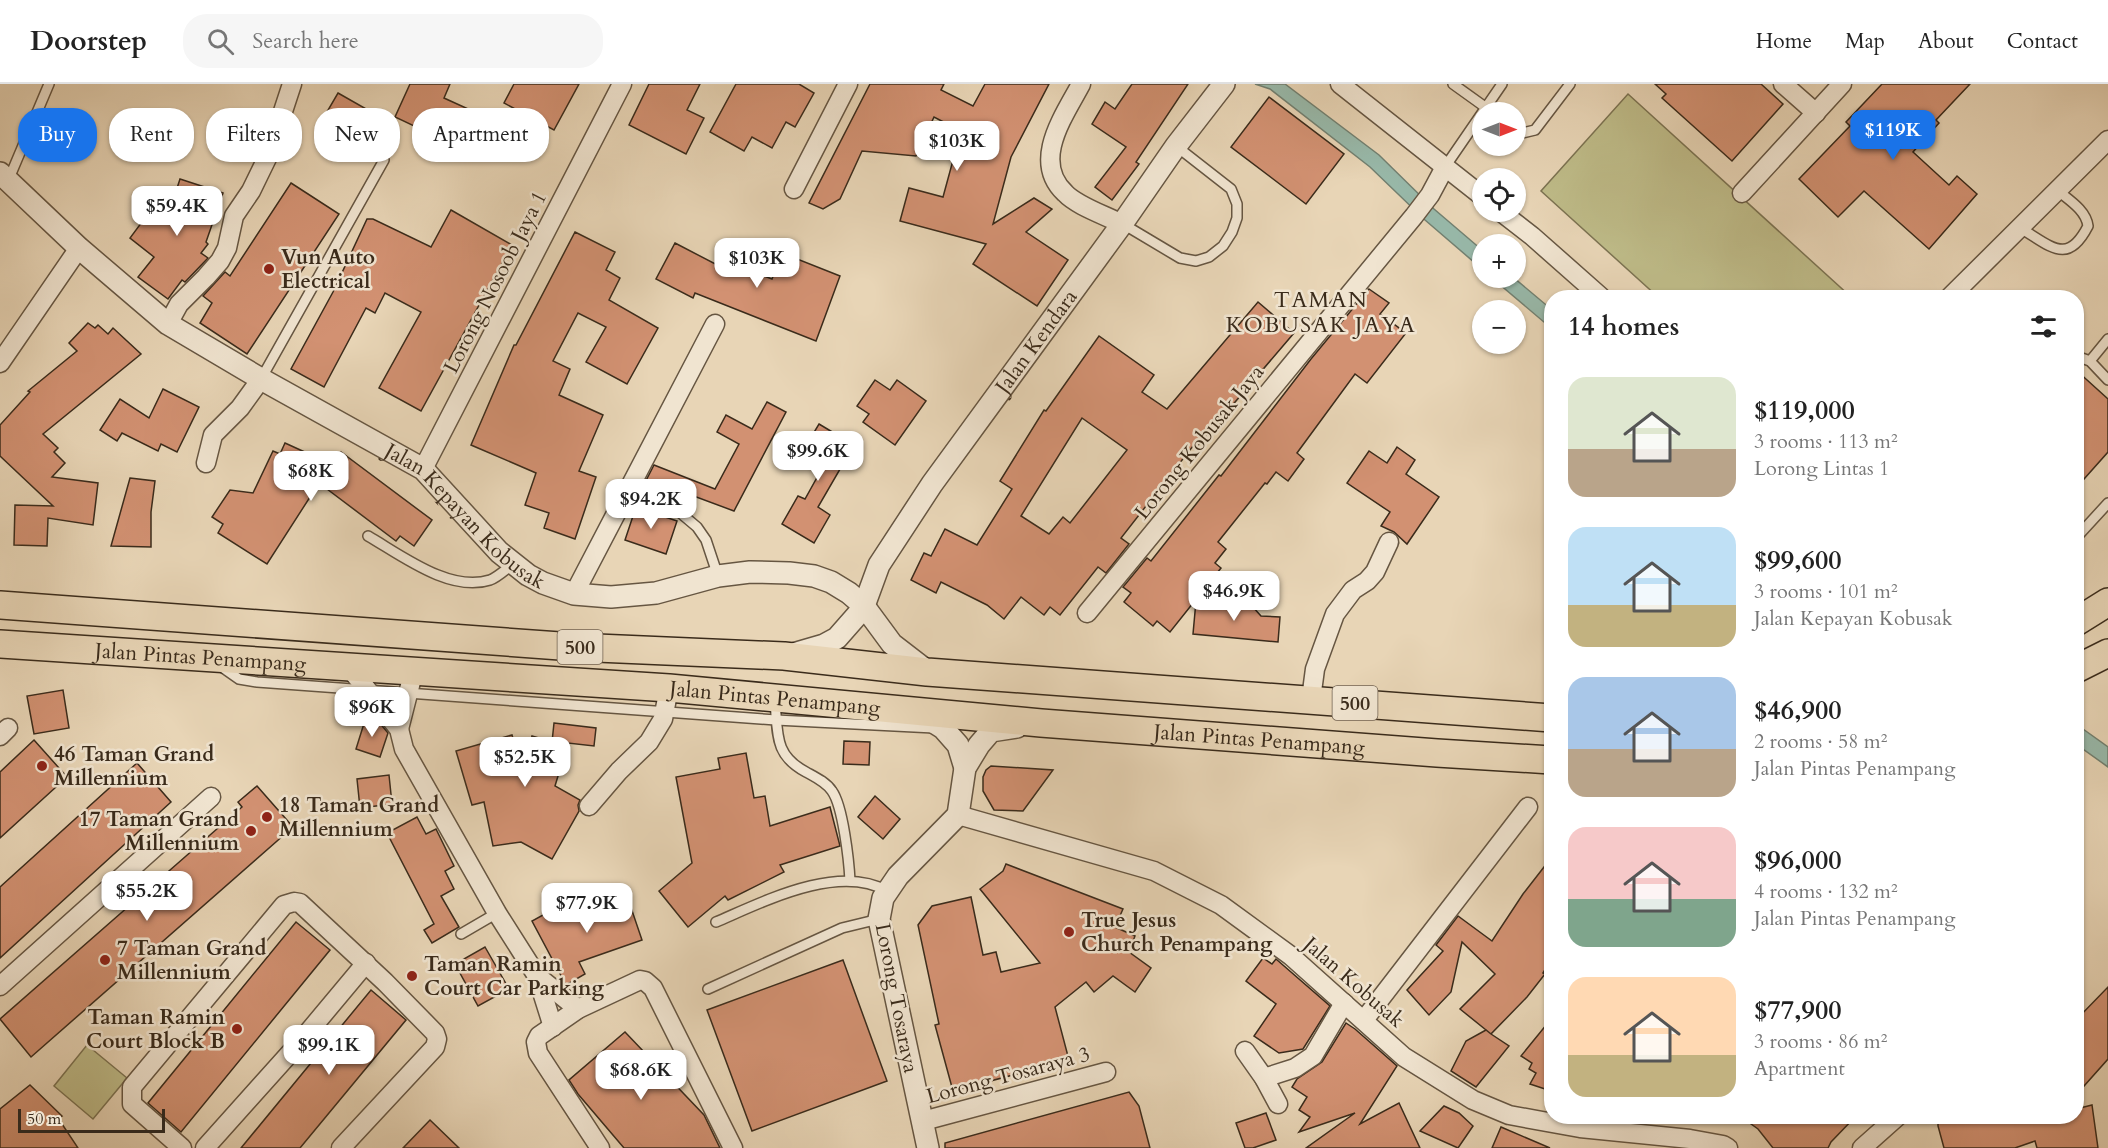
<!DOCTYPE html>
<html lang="en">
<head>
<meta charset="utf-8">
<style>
	body { margin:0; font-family:Cardo,serif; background:#f6f6f6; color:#222; height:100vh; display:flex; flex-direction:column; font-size:22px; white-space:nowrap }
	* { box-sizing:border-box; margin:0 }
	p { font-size:20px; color:#767676 }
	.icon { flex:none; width:33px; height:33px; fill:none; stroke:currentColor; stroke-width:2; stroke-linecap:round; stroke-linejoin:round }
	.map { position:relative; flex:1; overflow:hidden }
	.drawer { position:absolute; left:1544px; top:206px; width:540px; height:834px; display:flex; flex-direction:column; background:#fff; border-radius:24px; box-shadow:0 2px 4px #0004 }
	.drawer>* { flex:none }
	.guide { position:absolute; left:18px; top:24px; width:570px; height:54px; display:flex; gap:12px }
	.needle { width:39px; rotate:90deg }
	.buttons { position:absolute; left:1472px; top:18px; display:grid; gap:12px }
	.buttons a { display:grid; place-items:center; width:54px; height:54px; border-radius:50%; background:#fff; box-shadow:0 2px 4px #0004; font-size:30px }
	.scale { position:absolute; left:18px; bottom:15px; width:147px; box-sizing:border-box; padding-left:6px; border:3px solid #3a2b1b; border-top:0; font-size:16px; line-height:21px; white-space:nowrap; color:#3a2b1b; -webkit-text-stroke:4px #f0e4d0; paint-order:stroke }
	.price { position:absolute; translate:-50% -51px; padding:0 14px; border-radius:12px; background:#fff; color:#222; font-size:20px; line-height:39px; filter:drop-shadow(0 2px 3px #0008) }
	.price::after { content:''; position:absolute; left:50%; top:36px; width:18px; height:14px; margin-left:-9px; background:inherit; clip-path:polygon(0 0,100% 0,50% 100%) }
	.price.selected { background:#1a73e8; color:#fff }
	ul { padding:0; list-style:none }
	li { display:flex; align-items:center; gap:18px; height:150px; padding:0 24px }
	li span { display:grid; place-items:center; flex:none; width:168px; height:120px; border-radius:18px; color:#555 }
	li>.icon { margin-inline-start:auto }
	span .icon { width:72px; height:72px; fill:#fffc; stroke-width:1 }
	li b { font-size:26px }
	h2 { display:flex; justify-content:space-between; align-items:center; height:72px; padding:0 24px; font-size:26px }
	.pill { padding:0 21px; border-radius:24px; background:#fff; box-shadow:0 2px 4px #0004; font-size:21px; line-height:54px }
	.pill.selected { background:#1a73e8; color:#fff }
	header { display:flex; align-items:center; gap:36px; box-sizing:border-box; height:84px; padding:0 30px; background:#fff; border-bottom:2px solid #e0e0e0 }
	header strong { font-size:28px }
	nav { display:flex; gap:33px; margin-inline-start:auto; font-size:21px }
	.search { width:420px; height:54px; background:#f6f6f6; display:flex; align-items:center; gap:15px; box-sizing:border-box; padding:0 21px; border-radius:24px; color:#767676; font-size:22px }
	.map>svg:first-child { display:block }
	.green { fill:#bebb88; stroke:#7c7352; stroke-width:1.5 }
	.water { fill:#98b9aa; stroke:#728071; stroke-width:1.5 }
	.building { fill:#d29172; stroke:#3a2b1b; stroke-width:1.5; fill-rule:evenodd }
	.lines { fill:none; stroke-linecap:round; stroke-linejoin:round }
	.service-casing { stroke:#665642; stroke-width:12 }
	.minor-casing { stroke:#665642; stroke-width:21 }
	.tertiary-casing { stroke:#665642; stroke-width:24 }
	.primary-casing { stroke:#3a2b1b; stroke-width:30 }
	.service { stroke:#f0e4d0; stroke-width:9 }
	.minor { stroke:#f0e4d0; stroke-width:18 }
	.tertiary { stroke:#f0e4d0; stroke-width:21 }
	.primary { stroke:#e8d5b6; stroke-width:27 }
	.poi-dot { fill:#8f2418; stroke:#f0e4d0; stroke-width:2 }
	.labels { text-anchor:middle; stroke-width:5; stroke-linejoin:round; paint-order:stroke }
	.shield { fill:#f0e4d0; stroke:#716251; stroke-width:1.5 }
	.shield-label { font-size:20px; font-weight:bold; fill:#3a2b1b }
	.poi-label { font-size:21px; font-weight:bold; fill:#3a2b1b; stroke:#f0e4d0; text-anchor:start }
	.street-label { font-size:21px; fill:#3a2b1b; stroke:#f0e4d0 }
	.neighbourhood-label { font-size:22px; letter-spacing:1.5px; fill:#3a2b1b; stroke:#f0e4d0 }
</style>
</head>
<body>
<header>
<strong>Doorstep</strong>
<div class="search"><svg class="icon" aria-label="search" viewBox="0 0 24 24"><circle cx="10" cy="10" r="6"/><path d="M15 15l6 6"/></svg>Search here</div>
<nav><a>Home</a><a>Map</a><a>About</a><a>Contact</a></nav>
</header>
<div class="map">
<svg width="2108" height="1064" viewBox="0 0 2108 1064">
	<rect width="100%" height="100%" fill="#e8d5b6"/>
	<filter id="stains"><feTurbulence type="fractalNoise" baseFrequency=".00333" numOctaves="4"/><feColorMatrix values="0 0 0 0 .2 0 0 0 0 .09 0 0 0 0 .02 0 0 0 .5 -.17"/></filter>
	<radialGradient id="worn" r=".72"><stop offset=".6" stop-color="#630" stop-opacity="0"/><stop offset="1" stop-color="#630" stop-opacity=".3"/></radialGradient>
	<g class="green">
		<path d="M1628 10 1851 213H1658L1541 107Z"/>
		<path d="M87 961 127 994 93 1035 54 1002Z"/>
	</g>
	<g class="water">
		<path d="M1255 0H1285L1379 71 1434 125 1482 166V185L1425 136 1370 83 1270 5Z"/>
		<path d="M1492 194H1514L1551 225V244Z"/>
		<path d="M2076 640 2108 663V683L2076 660Z"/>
	</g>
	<g class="building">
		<path d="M410 0H450L444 14 486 33 469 68 395 33Z"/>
		<path d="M514 0H579L554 46 504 19Z"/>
		<path d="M649 0H700L687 26 704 34 686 70 629 41Z"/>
		<path d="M736 0H799L814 9 795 43 786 38 772 64 752 53 744 67 710 48Z"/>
		<path d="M870 0H944L941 6 973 22 985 0H1049L1011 73 993 140 1034 114 1052 125 1026 148 1068 176 1037 222 973 180 986 160 900 137 909 104 943 113 961 47 934 33 916 72 862 67 840 115 823 125 809 119Z"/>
		<path d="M1132 0H1188L1136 78 1139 80 1112 116 1095 103 1126 63 1092 40 1105 18 1115 25Z"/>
		<path d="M1655 0H1761L1783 20 1732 77 1662 14 1666 10Z"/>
		<path d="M1882 0H1970L1936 36 1939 39 1913 68 1949 101 1957 92 1977 110 1929 165 1864 107 1838 133 1799 95 1850 42 1846 38Z"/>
		<path d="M338 9 368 26 347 63 317 45Z"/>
		<path d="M1269 13 1344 70 1306 120 1231 63Z"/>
		<path d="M180 95 223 109 206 158 208 160 201 169 208 174 185 198 182 196 168 215 138 193 154 173 130 154 156 119 169 129Z"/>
		<path d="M291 99 339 130 247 270 200 239 212 219 203 212 225 188 230 192Z"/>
		<path d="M451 126 512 161 421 327 379 304 421 228 385 209 375 229 366 224 324 303 291 285 333 208 367 135H373L431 163Z"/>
		<path d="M575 148 615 168 606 186 620 194 609 216 658 244 627 300 586 278 606 243 578 229 553 277 570 285 559 311 603 331 579 387 596 393 575 455 544 444 549 429 525 421 536 389 471 361 514 261H516Z"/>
		<path d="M675 159 723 184 726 177 772 195 782 169 840 192 816 257 695 209 693 214 656 195Z"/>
		<path d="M1369 205 1389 219 1380 230 1406 249 1367 299 1355 290 1297 369 1304 375 1288 397 1276 388 1267 400 1265 399 1218 458 1226 465 1215 479 1221 484 1170 548 1157 537 1153 542 1124 518 1131 509 1123 503 1147 474 1151 477 1219 391 1221 392 1311 275Z"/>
		<path d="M1258 218 1294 249 1195 365 1193 362 1121 454 1129 460 1106 489 1098 483 1060 531 1050 523 1044 531 1021 513 1004 535 987 521 941 498 936 509 911 496 924 469 931 472 945 445 977 461 1012 405 1000 397 1044 326 1046 327 1099 252 1154 291 1142 308 1167 325ZM1082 334 1127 366 1070 439 1063 433 1049 450 1021 432Z"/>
		<path d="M88 239 95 244 98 241 108 250 113 244 141 270 43 350 58 364 54 368 65 379 52 393 98 399 93 441 48 434 47 462 14 461 15 421 53 422 0 372V341L30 308 28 307 77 267 69 259Z"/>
		<path d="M2076 286 2108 315V368L2076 404Z"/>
		<path d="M875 296 890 306 897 296 926 317 895 361 863 338 869 330 857 322Z"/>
		<path d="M163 305 199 323 177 368 161 360 158 367 122 349 117 357 100 346 120 315 149 334Z"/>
		<path d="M767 318 786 328 734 427 656 398 646 422 635 418 654 381 715 405 739 360 717 348 726 331 752 345Z"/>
		<path d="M819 340 854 361 818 423 830 431 814 459 782 440 798 412 805 415 820 388 798 375Z"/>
		<path d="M285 359 331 380 341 368 432 436 414 462 400 452 396 457 319 399 267 480 218 449 223 440 212 433 230 406 253 409 273 367 280 370Z"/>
		<path d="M1397 363 1415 376 1406 390 1439 413 1407 460 1394 448 1381 442 1390 428 1347 399 1369 367 1387 379Z"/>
		<path d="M130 394 155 397 151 428V463L111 462Z"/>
		<path d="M636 423 677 437 666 470 625 456Z"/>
		<path d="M1196 517 1252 522 1261 532 1280 533 1278 558 1193 550Z"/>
		<path d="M63 606 69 644 34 650 27 612Z"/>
		<path d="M366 633 378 637 388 649 380 673 356 665Z"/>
		<path d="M554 639 596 644 594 662 568 659 555 702 580 716 578 721 579 727 552 775 521 758 493 762 484 718 472 721 456 667 512 651 522 687 532 652 552 658Z"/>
		<path d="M34 656 67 693 0 754V688Z"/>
		<path d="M844 657 870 658 869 681 843 680Z"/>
		<path d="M746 669 754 714 765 712 770 742 830 723 840 762 780 781 784 788 728 816 725 812 688 843 659 807 692 779 676 693 720 685 718 674Z"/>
		<path d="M137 679 171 718 0 874V803Z"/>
		<path d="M991 682 1053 686 1023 727 994 726 983 707V693L986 686Z"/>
		<path d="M389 691 392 720 360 724 357 695Z"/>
		<path d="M257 702 293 743 31 973 0 935 242 723 238 718Z"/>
		<path d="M875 712 900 735 883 755 858 733Z"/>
		<path d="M417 733 426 750 436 745 454 782 445 787 454 805 441 812 459 843 432 859 424 846 434 840 387 749Z"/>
		<path d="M1551 774V876L1543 889 1545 890 1527 913 1491 950 1509 962 1476 1003 1451 987 1466 957 1486 946 1491 950 1460 925 1495 890 1462 858 1451 908 1429 931 1407 906 1443 867 1436 861 1458 832 1492 857 1523 810Z"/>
		<path d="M1006 780 1123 825 1115 843 1135 852 1129 868 1151 884 1135 908 1113 892 1094 908 1086 898 1055 923 1069 976 953 1007 935 941 939 940 918 841 932 822 971 813 983 871 996 868 1001 888 1040 879 980 805 1003 787Z"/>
		<path d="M626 809 642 856 579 878 585 890 566 901 532 837 552 826 556 834Z"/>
		<path d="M296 838 330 866 181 1048 148 1019Z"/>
		<path d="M485 863 509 905 478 922 455 880Z"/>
		<path d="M1263 874 1272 880 1276 875 1330 922 1303 965 1279 969 1254 952 1276 920 1246 897Z"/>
		<path d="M843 876 887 997 752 1047 707 926Z"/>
		<path d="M2108 903V975L2076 1011V936Z"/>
		<path d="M371 906 406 936 300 1064H241Z"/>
		<path d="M1551 935V1007L1530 1000 1536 989 1529 985 1532 979 1521 972Z"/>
		<path d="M1346 939 1355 945 1397 982 1360 1040 1399 1019 1420 1064H1306L1355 1029 1299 1048 1310 1033 1299 1026 1307 1013 1292 1003 1297 995 1322 978Z"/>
		<path d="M625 948 704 1031 720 1064H624L578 1010 569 996Z"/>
		<path d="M30 1001 62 1032 58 1034 78 1064H0V1025Z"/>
		<path d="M1129 1008 1139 1022 1150 1064H945V1059Z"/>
		<path d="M2092 1021 2098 1064H2037L2035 1057 2015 1064H1944L1938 1042V1032H2009L2011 1039 2042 1032H2076V1025Z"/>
		<path d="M1444 1022 1459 1029 1473 1042 1458 1064 1420 1047Z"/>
		<path d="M1266 1029 1276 1056 1253 1064H1245L1236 1039Z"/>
		<path d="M1740 1032H1856L1831 1058 1828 1064H1773L1758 1045Z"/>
		<path d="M430 1036 459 1064H403Z"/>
		<path d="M1501 1043 1550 1064H1492Z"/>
	</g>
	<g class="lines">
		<defs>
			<g id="service">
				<path d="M1453 0 1492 28"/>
				<path d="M1515 44 1522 49 1535 46 1570 0"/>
				<path d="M1445 83 1502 0"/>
				<path d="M8 97 49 0"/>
				<path d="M1123 140 1180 174 1196 177 1209 173 1223 162 1232 148 1237 134V120L1231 105 1176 62"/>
				<path d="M2020 144C2050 161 2067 183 2088 142 2086 126 2069 116 2057 106"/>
				<path d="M2076 272 2090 277 2108 296"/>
				<path d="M2090 277 2108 255"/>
				<path d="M261 295 384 76"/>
				<path d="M678 427 697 443 706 456 718 492"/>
				<path d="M368 452C401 471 450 509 490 496 498 493 506 485 513 480"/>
				<path d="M2076 454 2108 419"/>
				<path d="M219 581 239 595 257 598 776 636 934 644"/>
				<path d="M775 617C778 650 774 671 806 688 815 693 826 698 832 707 843 722 849 777 850 797"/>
				<path d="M716 838C763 818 838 779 887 807"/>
				<path d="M461 850 497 829"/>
				<path d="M708 905 842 844 879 835"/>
			</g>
			<g id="minor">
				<path d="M1081 0C1064 32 1031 77 1065 109 1077 122 1105 131 1122 140"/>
				<path d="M1340 0 1482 112"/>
				<path d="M1783 0 1816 29"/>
				<path d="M794 105 848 0"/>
				<path d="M1742 109 1842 0"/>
				<path d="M1501 128 1532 152 1601 213"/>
				<path d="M1950 213 2108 56"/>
				<path d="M168 240 179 220 206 193 220 177 227 164 234 132 251 107 269 70 292 0"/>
				<path d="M0 279 79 164"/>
				<path d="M206 379 213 351 240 324 261 295"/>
				<path d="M423 385 622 0"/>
				<path d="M574 510 715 240"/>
				<path d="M1087 529 1414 132 1430 111 1445 83"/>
				<path d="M348 582 399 645 404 665 497 829 537 892 553 943"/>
				<path d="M1311 615 1315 585 1335 530 1353 506 1367 497 1375 488 1389 458"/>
				<path d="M399 645 414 586"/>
				<path d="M0 652 8 644"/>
				<path d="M589 722 619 687 649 658 663 635 669 604"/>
				<path d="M958 731 1154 787 1221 821 1291 872 1404 973 1473 1016 1509 1031 1580 1044 1690 1055 1723 1061 1728 1064"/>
				<path d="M537 892 578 925"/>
				<path d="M0 902 211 713"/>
				<path d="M1364 936 1528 723"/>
				<path d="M1245 967 1264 994 1278 1020"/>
				<path d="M1264 994 1295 984 1313 972 1344 919"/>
				<path d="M923 1037 1106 988"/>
				<path d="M182 1064 132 1020V1003L284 821 294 818 300 819 385 898 435 949 437 955 435 963 341 1064"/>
				<path d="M205 1064 300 958 366 879"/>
				<path d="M600 1064 538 969 536 958 539 952 578 925 640 896 645 897 653 904 733 1064"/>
				<path d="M1862 1064 1898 1032"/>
			</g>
			<g id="tertiary">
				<path id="s1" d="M0 89 79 164 168 240 261 295 423 385 499 468 528 491 543 499 574 510 611 513 656 509 718 492 750 488 789 489 814 492 831 498 849 509 864 522 892 560 927 587"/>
				<path id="s2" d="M793 570 824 561 837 554 859 529 864 522 879 481 932 400 1122 140 1176 62 1224 0"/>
				<path d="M919 629 943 644 958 661 965 684"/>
				<path d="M928 1064 879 835 883 814 898 792 958 731 965 684 979 661 991 647 1017 643"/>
			</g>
			<g id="primary">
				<path d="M0 521 574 563 784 572 927 588 1551 634"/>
				<path d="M2076 538 2108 518"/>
				<path id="s3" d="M0 560 669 604 1041 639 1437 669 1551 676"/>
				<path d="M2076 585 2108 569"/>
			</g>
		</defs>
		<use href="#service" class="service-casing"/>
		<use href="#minor" class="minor-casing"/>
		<use href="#tertiary" class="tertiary-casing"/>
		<use href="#primary" class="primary-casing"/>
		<use href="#service" class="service"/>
		<use href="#minor" class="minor"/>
		<use href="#tertiary" class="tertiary"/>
		<use href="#primary" class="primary"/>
	</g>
	<g class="poi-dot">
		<circle cx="269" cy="185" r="6"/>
		<circle cx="42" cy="682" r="6"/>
		<circle cx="267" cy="733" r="6"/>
		<circle cx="251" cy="747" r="6"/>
		<circle cx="1069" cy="848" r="6"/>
		<circle cx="105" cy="876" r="6"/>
		<circle cx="412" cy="892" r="6"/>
		<circle cx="237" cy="945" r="6"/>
	</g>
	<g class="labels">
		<g class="shield">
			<rect x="557.5" y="546" width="45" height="34" rx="4.5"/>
			<rect x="1332.5" y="602" width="45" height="34" rx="4.5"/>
		</g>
		<g class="shield-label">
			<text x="580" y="570">500</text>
			<text x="1355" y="626">500</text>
		</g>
		<g class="poi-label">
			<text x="281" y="180">Vun Auto<tspan x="281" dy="24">Electrical</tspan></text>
			<text x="54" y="677">46 Taman Grand<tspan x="54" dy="24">Millennium</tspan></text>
			<text x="279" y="728">18 Taman Grand<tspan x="279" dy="24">Millennium</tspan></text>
			<text x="239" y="742" text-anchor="end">17 Taman Grand<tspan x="239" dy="24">Millennium</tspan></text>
			<text x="1081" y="843">True Jesus<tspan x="1081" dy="24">Church Penampang</tspan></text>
			<text x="117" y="871">7 Taman Grand<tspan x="117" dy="24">Millennium</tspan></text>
			<text x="424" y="887">Taman Ramin<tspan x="424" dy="24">Court Car Parking</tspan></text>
			<text x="225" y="940" text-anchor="end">Taman Ramin<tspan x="225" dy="24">Court Block B</tspan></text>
		</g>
		<g class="street-label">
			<text transform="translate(495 198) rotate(-63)" y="7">Lorong Nosoob Jaya 1</text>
			<text dy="7" stroke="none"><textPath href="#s2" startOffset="406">Jalan Kendara</textPath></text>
			<text transform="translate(1199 358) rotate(-51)" y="7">Lorong Kobusak Jaya</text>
			<text dy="7" stroke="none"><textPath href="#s1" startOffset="582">Jalan Kepayan Kobusak</textPath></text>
			<text dy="7" stroke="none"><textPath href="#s3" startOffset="201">Jalan Pintas Penampang</textPath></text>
			<text dy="7" stroke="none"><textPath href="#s3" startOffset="777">Jalan Pintas Penampang</textPath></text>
			<text dy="7" stroke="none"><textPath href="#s3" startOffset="1263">Jalan Pintas Penampang</textPath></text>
			<text transform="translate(1354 898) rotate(41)" y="7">Jalan Kobusak</text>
			<text transform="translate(897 914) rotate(79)" y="7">Lorong Tosaraya</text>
			<text transform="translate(1008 991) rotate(-15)" y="7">Lorong Tosaraya 3</text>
		</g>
		<g class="neighbourhood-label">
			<text x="1321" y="223">TAMAN<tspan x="1321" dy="25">KOBUSAK JAYA</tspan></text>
		</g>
	</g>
	<rect width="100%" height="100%" filter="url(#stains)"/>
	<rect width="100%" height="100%" fill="url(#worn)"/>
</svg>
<div class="buttons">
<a><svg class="needle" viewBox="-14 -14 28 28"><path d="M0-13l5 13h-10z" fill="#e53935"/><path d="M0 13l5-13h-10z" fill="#767676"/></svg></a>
<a><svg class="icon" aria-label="locate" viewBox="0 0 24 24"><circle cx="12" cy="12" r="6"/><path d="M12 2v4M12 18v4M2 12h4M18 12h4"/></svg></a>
<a>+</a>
<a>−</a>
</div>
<div class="scale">50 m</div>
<b class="price selected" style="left:1893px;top:77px">$119K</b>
<b class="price" style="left:957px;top:88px">$103K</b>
<b class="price" style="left:177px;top:153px">$59.4K</b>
<b class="price" style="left:757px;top:205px">$103K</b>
<b class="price" style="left:818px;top:398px">$99.6K</b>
<b class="price" style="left:311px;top:418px">$68K</b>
<b class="price" style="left:651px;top:446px">$94.2K</b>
<b class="price" style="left:1234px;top:538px">$46.9K</b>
<b class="price" style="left:372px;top:654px">$96K</b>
<b class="price" style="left:525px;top:704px">$52.5K</b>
<b class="price" style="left:147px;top:838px">$55.2K</b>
<b class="price" style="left:587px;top:850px">$77.9K</b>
<b class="price" style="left:329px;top:992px">$99.1K</b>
<b class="price" style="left:641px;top:1017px">$68.6K</b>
<div class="guide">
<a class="pill selected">Buy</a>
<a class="pill">Rent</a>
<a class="pill">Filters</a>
<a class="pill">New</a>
<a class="pill">Apartment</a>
</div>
<section class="drawer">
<h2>14 homes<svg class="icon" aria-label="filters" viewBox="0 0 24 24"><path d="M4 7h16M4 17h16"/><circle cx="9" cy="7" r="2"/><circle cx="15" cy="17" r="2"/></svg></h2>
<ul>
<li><span style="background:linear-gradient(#dfe7d0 60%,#b9a48a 0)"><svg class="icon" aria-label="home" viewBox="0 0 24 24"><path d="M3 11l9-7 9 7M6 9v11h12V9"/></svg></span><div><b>$119,000</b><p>3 rooms · 113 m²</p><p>Lorong Lintas 1</p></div></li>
<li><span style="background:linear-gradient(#bfe0f5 65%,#c2b280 0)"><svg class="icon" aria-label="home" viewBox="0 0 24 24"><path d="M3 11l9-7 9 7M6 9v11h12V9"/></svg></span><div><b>$99,600</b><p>3 rooms · 101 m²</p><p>Jalan Kepayan Kobusak</p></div></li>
<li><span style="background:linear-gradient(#a9c7e8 60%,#b9a48a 0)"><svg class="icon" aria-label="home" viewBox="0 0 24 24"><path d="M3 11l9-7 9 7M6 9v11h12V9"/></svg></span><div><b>$46,900</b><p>2 rooms · 58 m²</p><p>Jalan Pintas Penampang</p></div></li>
<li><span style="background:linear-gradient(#f6c9c9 60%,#7fa58c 0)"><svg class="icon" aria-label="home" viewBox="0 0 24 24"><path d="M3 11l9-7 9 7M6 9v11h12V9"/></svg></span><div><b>$96,000</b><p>4 rooms · 132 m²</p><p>Jalan Pintas Penampang</p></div></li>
<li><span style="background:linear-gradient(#ffd9b3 65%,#c2b280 0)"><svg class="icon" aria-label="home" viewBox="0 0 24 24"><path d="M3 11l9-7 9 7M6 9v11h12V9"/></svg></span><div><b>$77,900</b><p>3 rooms · 86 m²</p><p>Apartment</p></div></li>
</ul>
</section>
</div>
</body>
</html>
